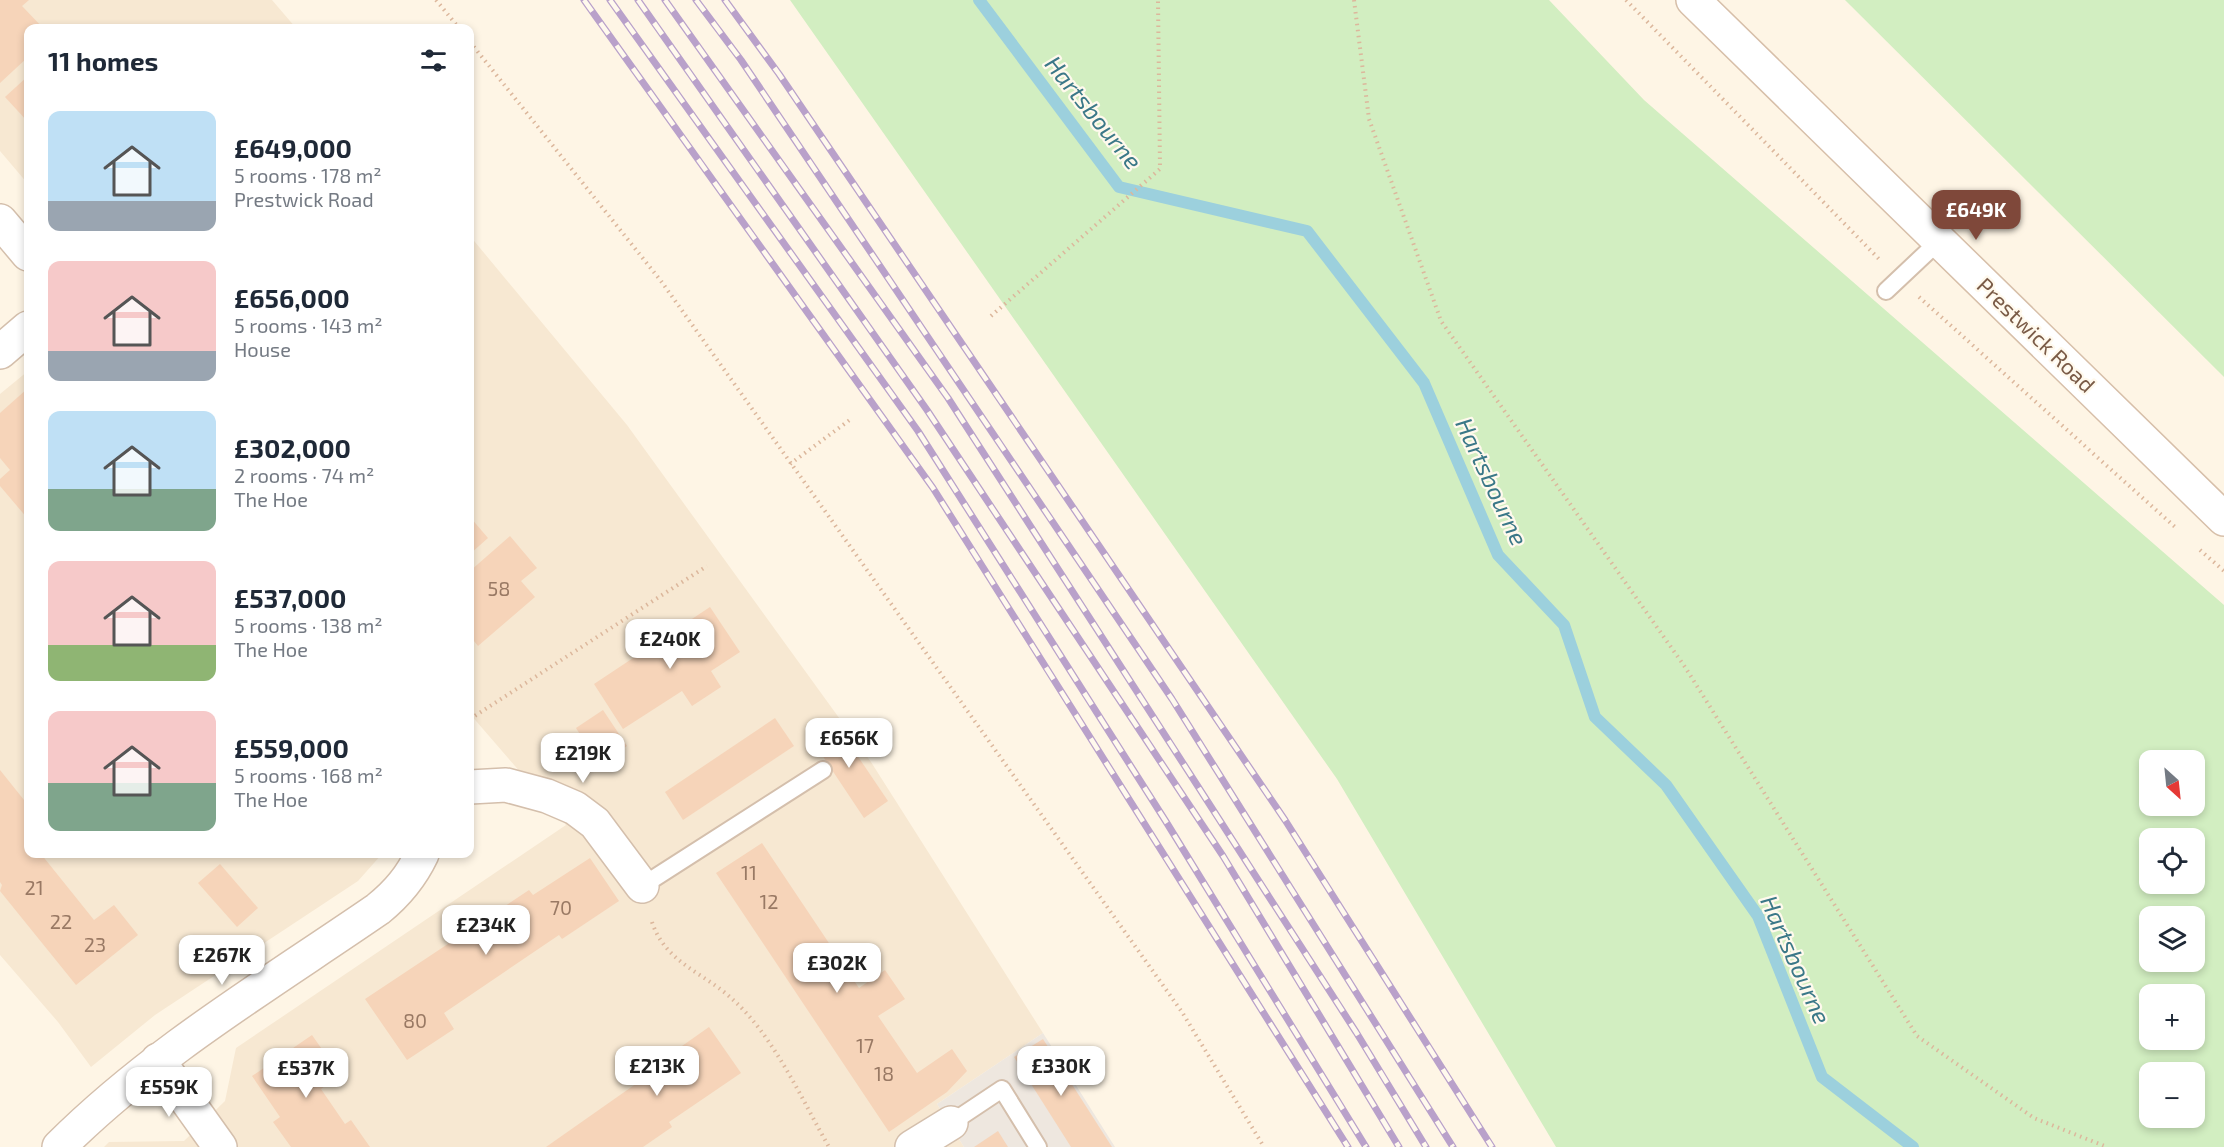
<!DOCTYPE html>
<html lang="en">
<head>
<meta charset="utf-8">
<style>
	body { margin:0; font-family:"Exo 2",sans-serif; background:#f2f2f3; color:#1f2937; height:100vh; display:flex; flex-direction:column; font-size:22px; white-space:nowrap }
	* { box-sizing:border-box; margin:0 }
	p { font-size:20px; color:#747a83 }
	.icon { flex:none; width:33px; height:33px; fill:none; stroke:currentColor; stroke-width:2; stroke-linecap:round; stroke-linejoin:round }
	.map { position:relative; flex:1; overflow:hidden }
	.details { position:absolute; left:24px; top:24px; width:450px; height:834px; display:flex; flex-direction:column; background:#fff; border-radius:12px; box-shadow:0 3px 9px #0003 }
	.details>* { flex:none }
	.needle { width:39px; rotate:153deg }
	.buttons { position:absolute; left:2139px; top:750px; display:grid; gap:12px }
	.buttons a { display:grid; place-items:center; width:66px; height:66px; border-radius:12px; background:#fff; box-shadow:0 3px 9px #0003; font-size:30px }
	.price { position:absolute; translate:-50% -51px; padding:0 14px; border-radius:12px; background:#fff; color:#222; font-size:20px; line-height:39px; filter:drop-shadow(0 2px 3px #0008) }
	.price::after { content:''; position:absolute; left:50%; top:36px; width:18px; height:14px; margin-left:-9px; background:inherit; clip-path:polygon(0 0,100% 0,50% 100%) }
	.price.on { background:#7f483a; color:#fff }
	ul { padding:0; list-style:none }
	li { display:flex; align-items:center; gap:18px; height:150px; padding:0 24px }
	li span { display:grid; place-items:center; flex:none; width:168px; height:120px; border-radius:12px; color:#555 }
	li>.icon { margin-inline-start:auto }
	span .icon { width:72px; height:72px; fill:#fffc; stroke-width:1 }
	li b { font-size:26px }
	h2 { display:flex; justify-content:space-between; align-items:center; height:72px; padding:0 24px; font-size:26px }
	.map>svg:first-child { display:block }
	.residential { fill:#f7e8d2 }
	.industrial { fill:#eee7df }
	.green { fill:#d2eec1; fill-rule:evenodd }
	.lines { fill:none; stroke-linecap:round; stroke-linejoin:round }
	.stream { stroke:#9cd0dd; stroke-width:12 }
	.building { fill:#f6d4b9 }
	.lane-casing { stroke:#d4bfac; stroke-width:20 }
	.street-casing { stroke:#d4bfac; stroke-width:36 }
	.secondary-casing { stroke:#d7bfa9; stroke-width:36 }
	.path { stroke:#dcb79c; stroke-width:4; stroke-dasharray:1.5 4.5; stroke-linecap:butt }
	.lane { stroke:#fff; stroke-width:16 }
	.street { stroke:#fff; stroke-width:33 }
	.secondary { stroke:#fff; stroke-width:33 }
	.rail-casing { stroke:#b9a1ca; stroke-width:7 }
	.rail { stroke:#fff9ed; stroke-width:4.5; stroke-dasharray:14; stroke-linecap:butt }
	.labels { text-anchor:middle; stroke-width:4.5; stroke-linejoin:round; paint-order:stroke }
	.number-label { font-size:20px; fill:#997964 }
	.street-label { font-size:22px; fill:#7a5b47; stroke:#fff9ed }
	.water-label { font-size:24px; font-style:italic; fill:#3b7888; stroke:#fff9ed }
</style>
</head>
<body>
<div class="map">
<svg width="2224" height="1147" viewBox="0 0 2224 1147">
	<rect width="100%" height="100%" fill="#fef5e5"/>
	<g class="residential">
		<path d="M0 0H272L296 28H28V184L0 151Z"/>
		<path d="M470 236 627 425 871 762 1043 1033 937 1104 964 1147H104L109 1142 184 1141 225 1101 236 1048 566 825 470 714Z"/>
		<path d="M28 371V854H382L358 881 155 1015 91 1067 58 1022 0 955V394Z"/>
	</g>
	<path class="industrial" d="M1043 1033 1115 1147H964L937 1104Z"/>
	<g class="green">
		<path d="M790 0H1549L1644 100 2224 605V1147H1556L1337 779ZM2150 760H2194V806H2150ZM2150 838H2194V884H2150ZM2150 916H2194V962H2150ZM2150 994H2194V1040H2150ZM2150 1072H2194V1118H2150Z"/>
		<path d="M1845 0H2224V377Z"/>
	</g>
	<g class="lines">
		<path class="stream" d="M979 0 1119 187 1307 231 1424 383 1498 555 1564 625 1595 717 1666 785 1758 916 1822 1077 1913 1147"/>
	</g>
	<g class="building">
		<path d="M0 0H29L22 6 43 28H28V57L0 83Z"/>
		<path d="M28 76V122L5 97Z"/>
		<path d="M27 389 28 391V519L0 486V479L10 470 0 458V413Z"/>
		<path d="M470 517 488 538 470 554Z"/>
		<path d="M510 536 537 568 521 581 535 597 478 646 470 636V571Z"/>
		<path d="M710 607 740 652 711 671 721 687 692 706 682 691 623 729 594 684Z"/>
		<path d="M603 710 627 746 599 764 576 728Z"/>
		<path d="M775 718 794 746 683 820 665 792Z"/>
		<path d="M834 721 888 801 864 818 810 737Z"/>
		<path d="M0 770 28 805V854H41L94 920 114 905 138 935 76 985 0 891 2 885 0 882Z"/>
		<path d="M762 843 859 988 885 970 905 999 878 1016 917 1073 952 1049 967 1071 947 1092 889 1132 716 873Z"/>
		<path d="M590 858 619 901 562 939 559 935 444 1013 454 1029 407 1060 365 999 529 890 533 895Z"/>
		<path d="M220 864 258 908 237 927 198 883Z"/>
		<path d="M709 1027 741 1073 669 1122 672 1127 643 1147H546L640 1081 638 1077Z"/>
		<path d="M312 1035 340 1075 321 1089 345 1124 351 1120 370 1147H291L273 1122 280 1117 252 1076Z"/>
		<path d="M1043 1039 1112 1147H1071L1014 1057Z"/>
		<path d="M998 1131 1008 1147H974Z"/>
	</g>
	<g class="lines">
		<defs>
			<g id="lane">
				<path d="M1886 291 1939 241"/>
				<path d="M642 886 823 770"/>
				<path d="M951 1123 1002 1089 1038 1147"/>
			</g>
			<g id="street">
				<path d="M0 221 28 254"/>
				<path d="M0 352 28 328"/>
				<path d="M470 787 506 785 547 796 575 808 595 823 642 886"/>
				<path d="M158 1060 220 1147"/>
				<path d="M59 1147C153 1053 269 984 378 909 398 893 411 877 422 854"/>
				<path d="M912 1147 951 1123"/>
			</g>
			<path id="secondary" d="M1693 0 2224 519"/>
		</defs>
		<use href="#lane" class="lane-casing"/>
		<use href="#street" class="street-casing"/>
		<use href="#secondary" class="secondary-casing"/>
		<g class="path">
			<path d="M436 0 459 28"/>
			<path d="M1354 0 1369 119 1441 321 1685 667 1917 1036 2034 1118 2107 1147"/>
			<path d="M1626 0 1879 259"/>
			<path d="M470 42 661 281 1182 1012 1264 1147"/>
			<path d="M1919 297 2175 527"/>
			<path d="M991 316 1160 169 1158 0"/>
			<path d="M790 464 851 419"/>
			<path d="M2200 550 2224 571"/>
			<path d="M470 719 707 566"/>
			<path d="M652 922C665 962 702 972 730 997 773 1034 801 1098 829 1147"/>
		</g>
		<use href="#lane" class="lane"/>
		<use href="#street" class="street"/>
		<use href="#secondary" class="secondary"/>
		<defs>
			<g id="rail">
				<path d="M584 0 933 488 1348 1147"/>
				<path d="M610 0 918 431 1165 820 1366 1147"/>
				<path d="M638 0 927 410 1223 856 1399 1147"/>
				<path d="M665 0 948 398 1356 1032 1426 1147"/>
				<path d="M696 0 741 60 1172 699 1453 1147"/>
				<path d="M725 0 779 74 1285 820 1492 1147"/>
			</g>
		</defs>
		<use href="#rail" class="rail-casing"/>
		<use href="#rail" class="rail"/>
	</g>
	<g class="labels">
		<g class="number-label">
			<text x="499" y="596">58</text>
			<text x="749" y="880">11</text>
			<text x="34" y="895">21</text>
			<text x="769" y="909">12</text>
			<text x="561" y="915">70</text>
			<text x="61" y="929">22</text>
			<text x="95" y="952">23</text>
			<text x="415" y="1028">80</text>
			<text x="865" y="1053">17</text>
			<text x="884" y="1081">18</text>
		</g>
		<g class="street-label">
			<text transform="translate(2036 335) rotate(44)" y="8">Prestwick Road</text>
		</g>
		<g class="water-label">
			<text transform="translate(1093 113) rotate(51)" y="8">Hartsbourne</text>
			<text transform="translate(1491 482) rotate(65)" y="8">Hartsbourne</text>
			<text transform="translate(1795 960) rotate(66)" y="8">Hartsbourne</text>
		</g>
	</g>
</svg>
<div class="buttons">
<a><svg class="needle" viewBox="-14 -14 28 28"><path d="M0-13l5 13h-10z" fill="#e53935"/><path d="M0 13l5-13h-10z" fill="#747a83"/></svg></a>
<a><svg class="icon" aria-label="locate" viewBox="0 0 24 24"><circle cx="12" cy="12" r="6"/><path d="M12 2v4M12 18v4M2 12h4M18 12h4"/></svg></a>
<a><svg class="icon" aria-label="layers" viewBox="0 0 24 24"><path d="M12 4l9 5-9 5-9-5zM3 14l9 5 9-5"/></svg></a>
<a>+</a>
<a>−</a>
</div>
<b class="price on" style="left:1976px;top:241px">£649K</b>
<b class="price" style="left:670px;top:670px">£240K</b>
<b class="price" style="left:849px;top:769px">£656K</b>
<b class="price" style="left:583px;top:784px">£219K</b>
<b class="price" style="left:486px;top:956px">£234K</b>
<b class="price" style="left:222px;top:986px">£267K</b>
<b class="price" style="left:837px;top:994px">£302K</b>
<b class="price" style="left:657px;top:1097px">£213K</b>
<b class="price" style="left:1061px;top:1097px">£330K</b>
<b class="price" style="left:306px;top:1099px">£537K</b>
<b class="price" style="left:169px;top:1118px">£559K</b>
<section class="details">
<h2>11 homes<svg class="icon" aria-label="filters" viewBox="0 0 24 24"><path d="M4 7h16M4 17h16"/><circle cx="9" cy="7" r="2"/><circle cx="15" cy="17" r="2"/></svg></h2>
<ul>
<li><span style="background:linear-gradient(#bfe0f5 75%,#9aa5b1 0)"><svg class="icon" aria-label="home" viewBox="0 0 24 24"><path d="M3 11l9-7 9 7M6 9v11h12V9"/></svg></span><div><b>£649,000</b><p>5 rooms · 178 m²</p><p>Prestwick Road</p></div></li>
<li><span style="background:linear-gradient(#f6c9c9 75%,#9aa5b1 0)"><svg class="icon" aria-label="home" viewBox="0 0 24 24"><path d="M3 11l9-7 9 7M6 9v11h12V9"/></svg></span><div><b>£656,000</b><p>5 rooms · 143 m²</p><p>House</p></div></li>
<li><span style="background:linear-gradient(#bfe0f5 65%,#7fa58c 0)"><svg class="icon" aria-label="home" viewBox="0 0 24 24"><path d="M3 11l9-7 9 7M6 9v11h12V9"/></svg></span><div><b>£302,000</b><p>2 rooms · 74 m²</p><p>The Hoe</p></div></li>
<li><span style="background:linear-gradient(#f6c9c9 70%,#8fb573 0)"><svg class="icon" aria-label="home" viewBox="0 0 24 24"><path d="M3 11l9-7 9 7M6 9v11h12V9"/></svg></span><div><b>£537,000</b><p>5 rooms · 138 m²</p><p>The Hoe</p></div></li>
<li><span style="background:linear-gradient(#f6c9c9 60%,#7fa58c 0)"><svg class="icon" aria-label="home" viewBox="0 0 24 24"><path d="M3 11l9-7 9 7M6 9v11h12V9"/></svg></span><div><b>£559,000</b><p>5 rooms · 168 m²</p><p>The Hoe</p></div></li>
</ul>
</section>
</div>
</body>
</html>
